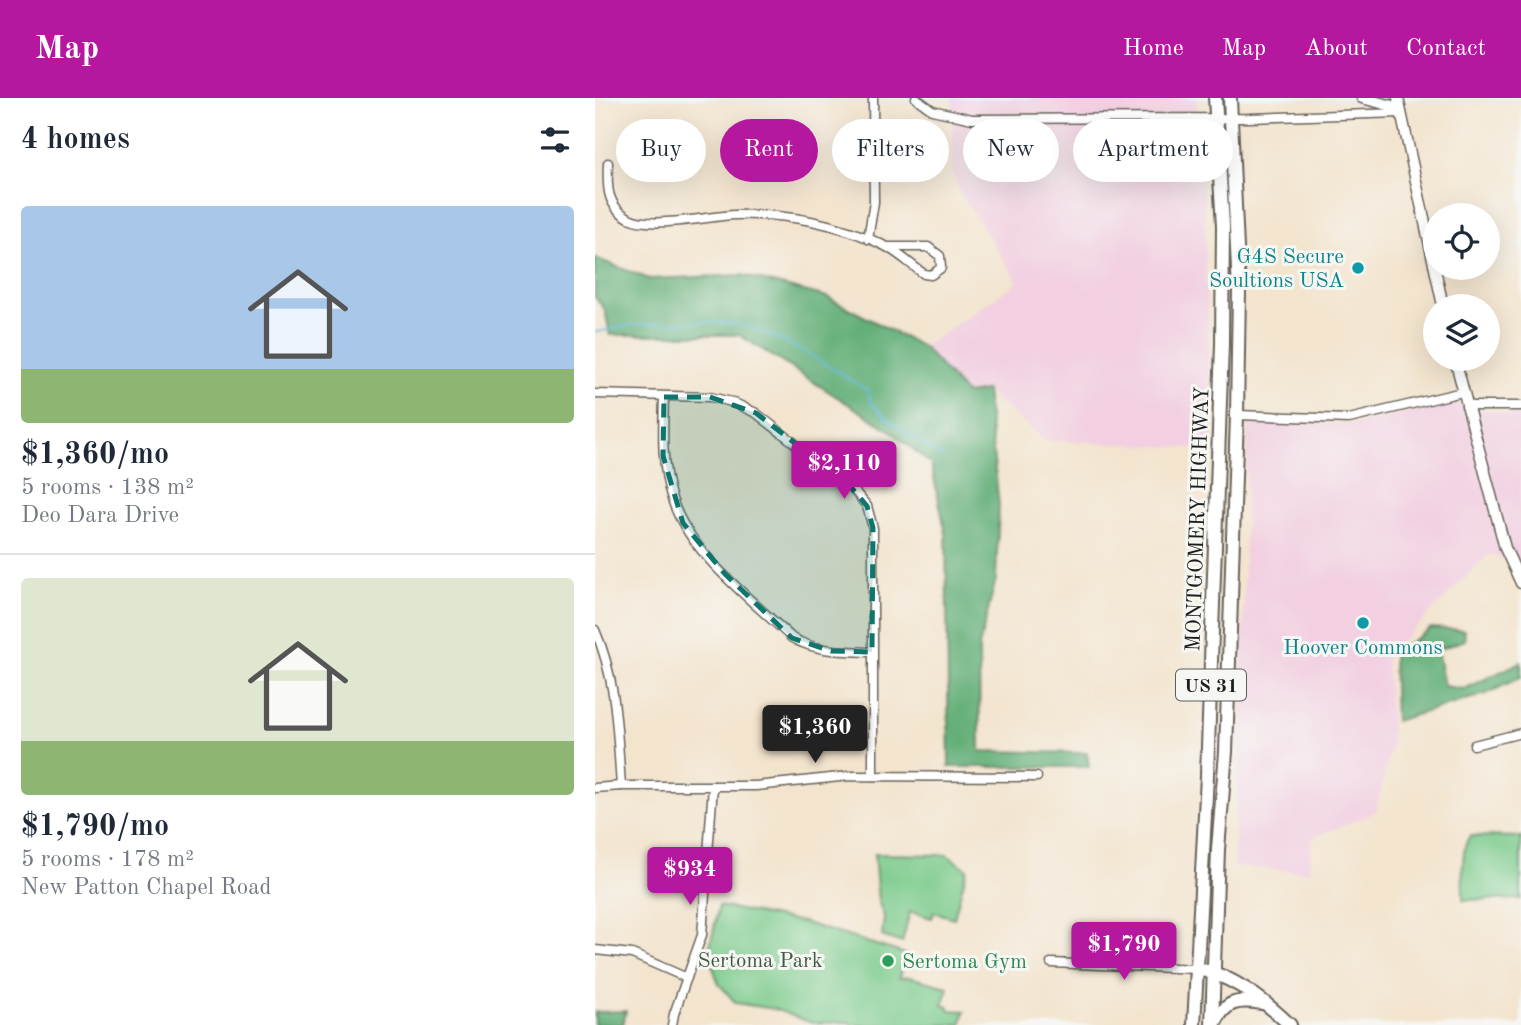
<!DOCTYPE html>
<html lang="en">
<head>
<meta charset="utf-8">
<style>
	body { margin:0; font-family:"Old Standard TT",serif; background:#f6f6f7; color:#1f2937; height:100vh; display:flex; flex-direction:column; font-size:26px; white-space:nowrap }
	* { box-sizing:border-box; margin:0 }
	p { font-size:23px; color:#747a83 }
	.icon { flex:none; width:38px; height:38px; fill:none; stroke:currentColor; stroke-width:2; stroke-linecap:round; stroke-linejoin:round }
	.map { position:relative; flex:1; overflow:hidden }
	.sheet { display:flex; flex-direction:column; background:#fff; width:595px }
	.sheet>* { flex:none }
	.banner { position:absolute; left:21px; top:21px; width:665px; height:63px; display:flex; gap:14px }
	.tools { position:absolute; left:828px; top:105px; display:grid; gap:14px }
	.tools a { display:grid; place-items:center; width:77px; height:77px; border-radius:50%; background:#fff; box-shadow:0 7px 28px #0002; font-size:35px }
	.price { position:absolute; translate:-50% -60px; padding:0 16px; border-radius:7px; background:#b5179e; color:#fff; font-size:23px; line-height:46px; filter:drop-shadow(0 2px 4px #0008) }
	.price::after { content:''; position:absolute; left:50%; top:42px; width:21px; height:16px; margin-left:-10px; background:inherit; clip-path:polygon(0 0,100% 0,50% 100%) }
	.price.current { background:#222; color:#fff }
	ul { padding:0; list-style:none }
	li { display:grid; align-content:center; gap:14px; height:371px; padding:0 21px }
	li+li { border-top:2px solid #e0e1e3 }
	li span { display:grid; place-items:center; height:217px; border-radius:7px; color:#555 }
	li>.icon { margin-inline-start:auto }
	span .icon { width:126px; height:126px; fill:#fffc; stroke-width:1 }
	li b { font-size:30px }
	h2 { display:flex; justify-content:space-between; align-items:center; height:84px; padding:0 21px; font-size:30px }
	.tag { padding:0 24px; border-radius:32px; background:#fff; box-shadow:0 7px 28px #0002; font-size:24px; line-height:63px }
	.tag.current { background:#b5179e; color:#fff }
	header { display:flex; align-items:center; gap:42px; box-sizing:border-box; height:98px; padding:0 35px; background:#b5179e; color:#fff }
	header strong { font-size:33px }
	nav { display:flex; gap:38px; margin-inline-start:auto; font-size:24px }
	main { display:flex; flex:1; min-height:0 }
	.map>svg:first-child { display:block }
	.built { fill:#f2cfe1 }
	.green { fill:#7bcb8c; stroke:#4c7454; stroke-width:2 }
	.forest { fill:#64af78; stroke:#40664a; stroke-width:2 }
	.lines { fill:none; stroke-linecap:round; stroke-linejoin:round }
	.stream { stroke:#54b5d3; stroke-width:2 }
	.minor-casing { stroke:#67625a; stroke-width:11 }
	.tertiary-casing { stroke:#67625a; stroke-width:13 }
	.secondary-casing { stroke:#67625a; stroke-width:16 }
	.primary-casing { stroke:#67625a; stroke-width:16 }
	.minor { stroke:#fff; stroke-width:8 }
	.tertiary { stroke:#fff; stroke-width:10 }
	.secondary { stroke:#fff; stroke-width:12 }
	.primary { stroke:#fff; stroke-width:12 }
	.marked { fill:#0f766e; fill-opacity:0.2; stroke:#0f766e; stroke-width:5; stroke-dasharray:14 9; stroke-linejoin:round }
	.culture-dot { fill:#0f9aa8; stroke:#f6f6f2; stroke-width:2.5 }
	.leisure-dot { fill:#2e9e5b; stroke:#f6f6f2; stroke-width:2.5 }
	.labels { text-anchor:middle; stroke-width:6; stroke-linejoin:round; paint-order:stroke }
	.shield { fill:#f6f6f2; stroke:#5d5d5c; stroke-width:2 }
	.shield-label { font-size:19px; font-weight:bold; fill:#1c1c1c }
	.culture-label { font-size:21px; fill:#0d838f; stroke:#f6f6f2; text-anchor:end }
	.street-label { font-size:21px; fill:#1c1c1c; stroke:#f6f6f2 }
	.park-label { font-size:21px; fill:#3d5943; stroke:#f6f6f2 }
	.leisure-label { font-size:21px; fill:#27864d; stroke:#f6f6f2; text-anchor:start }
</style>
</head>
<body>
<header>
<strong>Map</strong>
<nav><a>Home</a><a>Map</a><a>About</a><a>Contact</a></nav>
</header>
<main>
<section class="sheet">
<h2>4 homes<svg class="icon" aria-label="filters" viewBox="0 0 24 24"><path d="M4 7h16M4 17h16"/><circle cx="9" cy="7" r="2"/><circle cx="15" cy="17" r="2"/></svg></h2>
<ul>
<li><span style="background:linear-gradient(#a9c7e8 75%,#8fb573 0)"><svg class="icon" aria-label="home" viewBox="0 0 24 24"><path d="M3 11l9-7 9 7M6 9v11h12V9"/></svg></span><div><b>$1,360/mo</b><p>5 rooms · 138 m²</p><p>Deo Dara Drive</p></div></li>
<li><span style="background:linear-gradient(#dfe7d0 75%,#8fb573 0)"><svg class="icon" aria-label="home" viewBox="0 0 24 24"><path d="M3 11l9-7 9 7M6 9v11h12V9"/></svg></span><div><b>$1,790/mo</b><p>5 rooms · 178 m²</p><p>New Patton Chapel Road</p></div></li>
</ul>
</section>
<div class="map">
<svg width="926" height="927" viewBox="0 0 926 927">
	<rect width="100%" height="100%" fill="#f6f6f2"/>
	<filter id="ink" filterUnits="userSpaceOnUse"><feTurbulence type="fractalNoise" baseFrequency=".0143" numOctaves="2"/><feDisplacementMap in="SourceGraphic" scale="14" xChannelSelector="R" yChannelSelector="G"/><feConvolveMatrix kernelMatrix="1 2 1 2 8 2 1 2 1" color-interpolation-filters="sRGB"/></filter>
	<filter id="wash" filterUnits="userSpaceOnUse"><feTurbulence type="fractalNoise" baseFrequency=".00686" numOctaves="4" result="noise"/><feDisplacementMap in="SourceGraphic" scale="28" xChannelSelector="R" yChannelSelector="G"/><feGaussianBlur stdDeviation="1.57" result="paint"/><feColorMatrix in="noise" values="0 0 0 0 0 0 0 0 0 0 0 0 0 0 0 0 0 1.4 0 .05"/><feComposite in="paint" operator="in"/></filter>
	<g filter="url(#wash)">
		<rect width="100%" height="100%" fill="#f3e4ce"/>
		<g class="built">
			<path d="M358 0H601L609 102 617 351 449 342 391 293 371 297 328 249 423 184 364 92 357 74Z"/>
			<path d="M856 304 911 316 926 317V469L894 456 791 559 797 644 781 714 718 740 714 774 639 769 648 523 652 325H765Z"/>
		</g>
		<g class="green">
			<path d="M875 738 926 739V801L868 802C868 786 865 750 875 738Z"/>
			<path d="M279 756 352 757 372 771 359 820 339 814 337 820 315 814 307 845 287 838 289 818 283 803Z"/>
			<path d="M124 808 207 824 310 856 304 880 315 879 353 889 348 907 354 909V912L370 913 366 927H256L255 924 218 925 179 911 141 905 124 886 113 856Z"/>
		</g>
		<g class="forest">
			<path d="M0 160 54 181 147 177 232 199 328 249 371 296 391 293 404 407 401 481 384 549 385 653 492 655 494 669H354L351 436 336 366 296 333 144 237H15L10 212 0 199Z"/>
			<path d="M836 530 869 532 870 542 842 552 849 588 869 591 926 564V579L891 596 800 623 798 556Z"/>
			<path d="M31 913 28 927H0V914Z"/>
		</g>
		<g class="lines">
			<path class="stream" d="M0 234C12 233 20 230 31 228 41 226 53 226 64 226 91 224 123 222 149 228 188 238 239 271 273 293L276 305 297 324 348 360"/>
		</g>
	</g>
	<g filter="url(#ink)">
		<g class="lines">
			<defs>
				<g id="minor">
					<path d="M321 0 337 12 377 21 654 20 806 15"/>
					<path d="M13 65C12 88 11 108 34 120 53 131 115 118 140 117 190 115 245 125 290 148 304 155 316 167 329 176L336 177 346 170 345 158 333 149H292"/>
					<path d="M273 141 279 104 278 0"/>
					<path d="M0 296 115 299 137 304 161 315 255 388 272 408 278 430V678"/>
					<path d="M69 299C68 333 66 368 77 401 94 455 157 502 197 540 222 554 248 553 277 554"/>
					<path d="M871 308H926"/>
					<path d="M642 317 754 321 867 294"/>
					<path d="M0 532C22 582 22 634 26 688"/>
					<path d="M879 647 926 635"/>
					<path d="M0 690 26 688H161L254 678 442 679"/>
					<path d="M0 852 37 856 92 880"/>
					<path d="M456 865 603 871"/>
					<path d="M77 927 79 916 107 837 118 688"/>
				</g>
				<g id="tertiary">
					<path d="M767 0 805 10"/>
					<path d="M803 0 848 208"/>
					<path d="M860 261 910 450 926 485"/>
				</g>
				<g id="secondary">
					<path d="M603 871C637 877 670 903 695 927"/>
					<path d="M619 927C630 903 642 901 667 905"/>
				</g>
				<g id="primary">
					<path d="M599 927 612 678 627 246 628 128 620 0"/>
					<path d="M617 927 623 751 631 654 642 317 644 193 635 0"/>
				</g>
			</defs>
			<use href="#minor" class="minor-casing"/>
			<use href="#tertiary" class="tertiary-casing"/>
			<use href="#secondary" class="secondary-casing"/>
			<use href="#primary" class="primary-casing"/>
			<use href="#minor" class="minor"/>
			<use href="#tertiary" class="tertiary"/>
			<use href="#secondary" class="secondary"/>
			<use href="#primary" class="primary"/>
		</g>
	</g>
	<path class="marked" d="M69 299H115L161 315 255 388 272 408 278 430 277 554 236 553 197 540 130 476 88 425 68 358Z"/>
	<g class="culture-dot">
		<circle cx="763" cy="170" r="7"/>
		<circle cx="768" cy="525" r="7"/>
	</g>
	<circle class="leisure-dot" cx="293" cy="863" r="7"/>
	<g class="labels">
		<rect class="shield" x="581" y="571.5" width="70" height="31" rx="5"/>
		<g class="shield-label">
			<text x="616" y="594">US 31</text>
		</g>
		<g class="culture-label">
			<text x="749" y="165">G4S Secure<tspan x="749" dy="24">Soultions USA</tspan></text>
			<text x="768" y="556" text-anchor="middle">Hoover Commons</text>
		</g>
		<g class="street-label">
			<text transform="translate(602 421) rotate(-88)" y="7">MONTGOMERY HIGHWAY</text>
		</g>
		<g class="park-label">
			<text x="165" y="869">Sertoma Park</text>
		</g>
		<g class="leisure-label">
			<text x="307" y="870">Sertoma Gym</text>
		</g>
	</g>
</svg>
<div class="tools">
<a><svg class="icon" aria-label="locate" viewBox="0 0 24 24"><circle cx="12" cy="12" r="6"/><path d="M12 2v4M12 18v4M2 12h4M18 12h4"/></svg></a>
<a><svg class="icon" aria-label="layers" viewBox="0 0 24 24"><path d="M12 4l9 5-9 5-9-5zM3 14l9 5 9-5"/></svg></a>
</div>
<b class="price" style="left:249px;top:403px">$2,110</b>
<b class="price current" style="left:220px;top:667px">$1,360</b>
<b class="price" style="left:95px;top:809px">$934</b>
<b class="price" style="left:529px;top:884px">$1,790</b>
<div class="banner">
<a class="tag">Buy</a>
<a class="tag current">Rent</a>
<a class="tag">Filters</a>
<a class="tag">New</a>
<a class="tag">Apartment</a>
</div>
</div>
</main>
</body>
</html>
